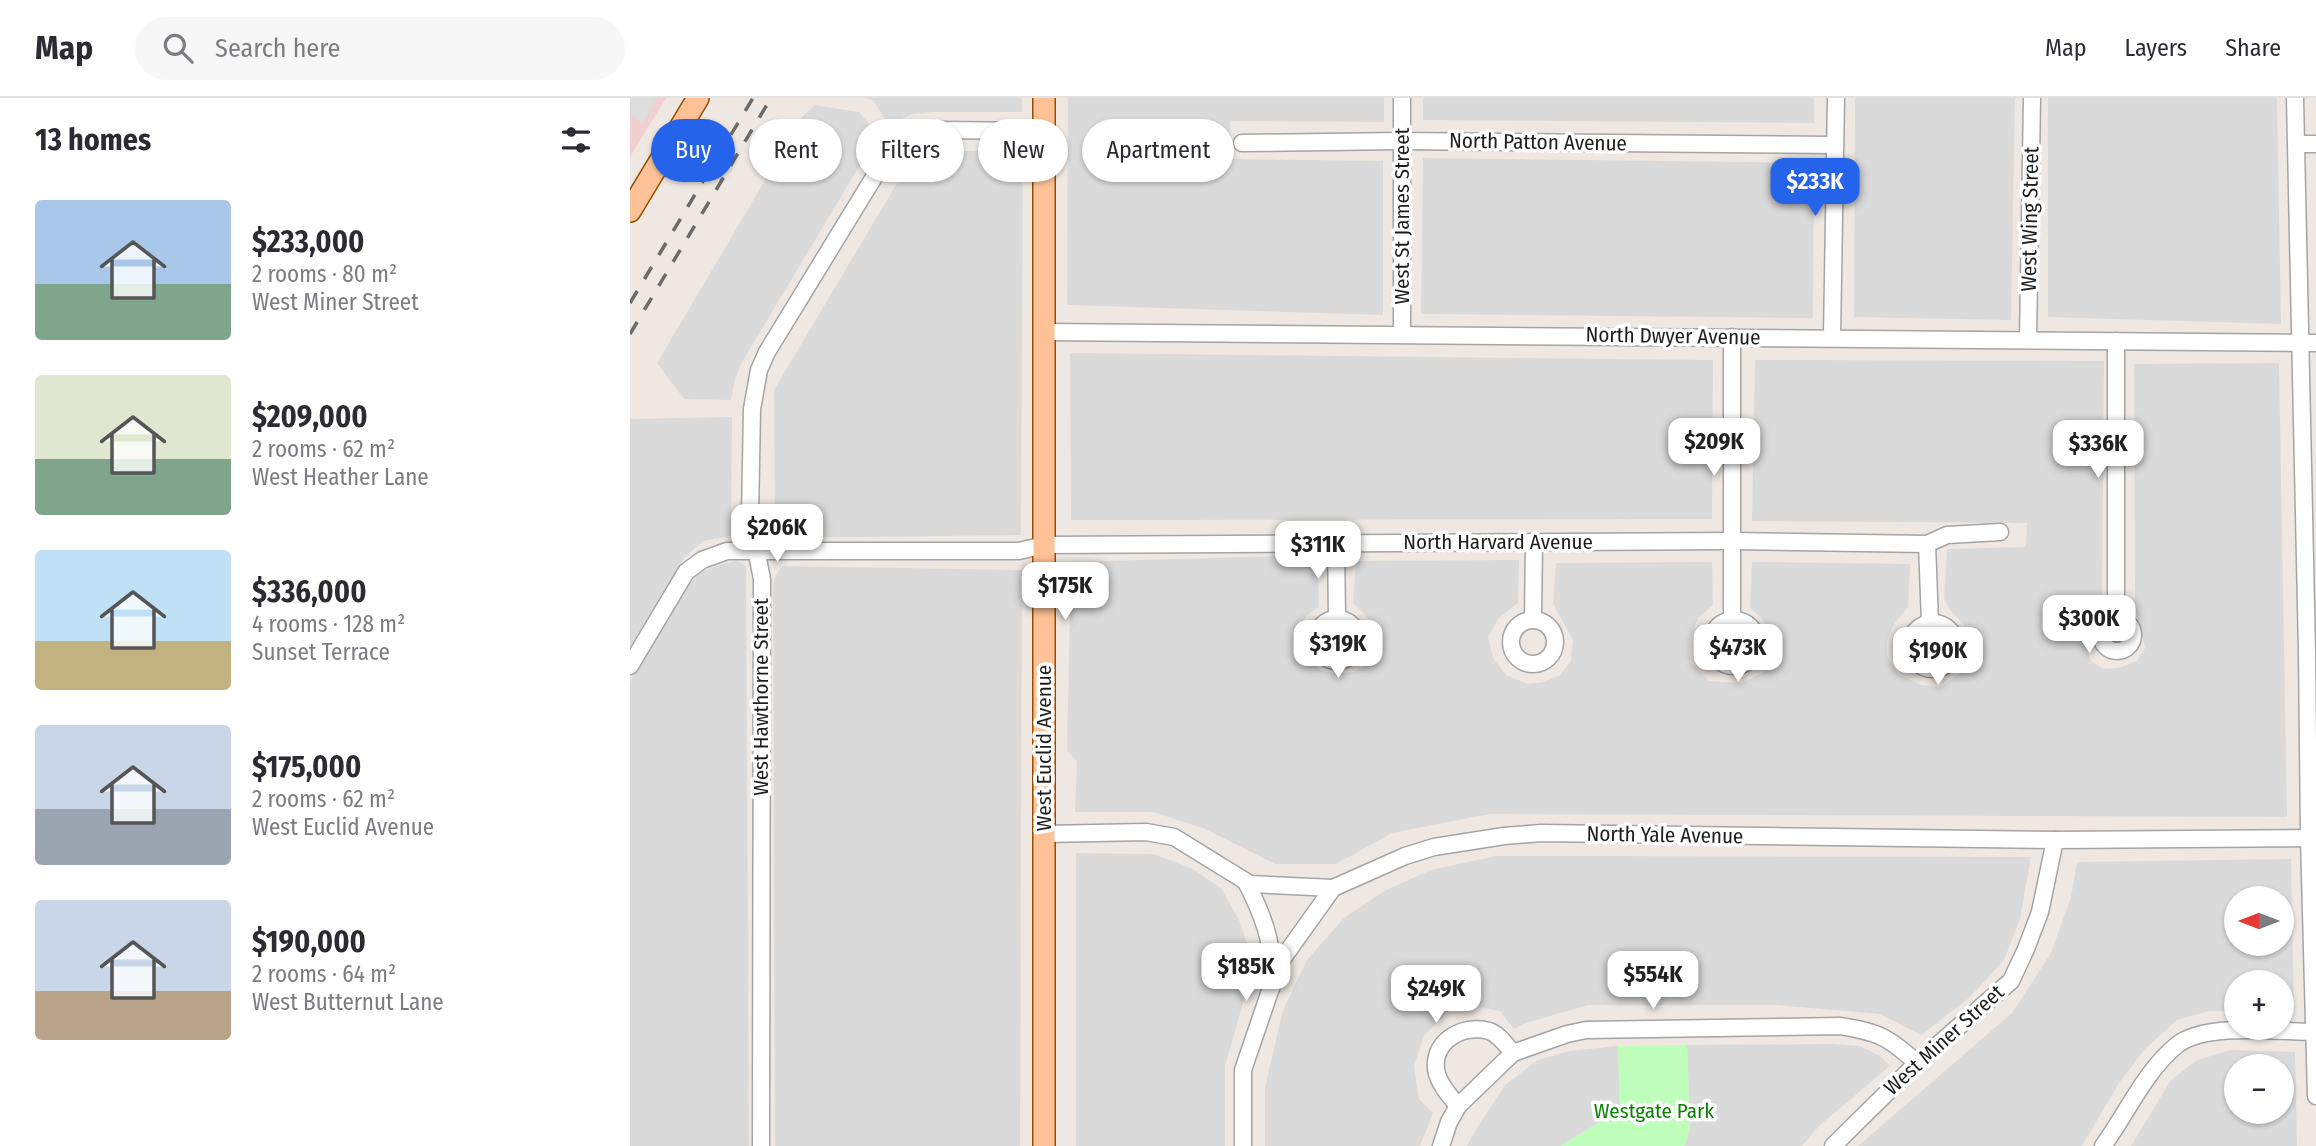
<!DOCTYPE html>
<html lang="en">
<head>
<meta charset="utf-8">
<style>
	body { margin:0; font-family:"Fira Sans Condensed",sans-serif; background:#f7f7f7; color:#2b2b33; height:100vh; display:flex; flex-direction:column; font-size:26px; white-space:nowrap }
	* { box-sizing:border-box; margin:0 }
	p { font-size:23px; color:#7c7c81 }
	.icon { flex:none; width:38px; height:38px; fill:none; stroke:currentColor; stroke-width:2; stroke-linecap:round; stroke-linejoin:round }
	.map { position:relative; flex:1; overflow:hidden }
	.sheet { display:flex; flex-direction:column; background:#fff; width:630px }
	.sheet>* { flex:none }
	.banner { position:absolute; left:21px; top:21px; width:665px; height:63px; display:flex; gap:14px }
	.needle { width:46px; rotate:270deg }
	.fabs { position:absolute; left:1594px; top:788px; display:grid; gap:14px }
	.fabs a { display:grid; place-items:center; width:70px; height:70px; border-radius:50%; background:#fff; box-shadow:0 2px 5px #0004; font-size:35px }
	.price { position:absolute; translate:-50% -60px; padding:0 16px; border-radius:14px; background:#fff; color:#222; font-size:23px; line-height:46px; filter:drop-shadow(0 2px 4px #0008) }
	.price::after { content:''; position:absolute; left:50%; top:42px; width:21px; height:16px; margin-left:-10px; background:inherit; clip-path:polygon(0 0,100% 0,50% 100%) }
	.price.selected { background:#2563eb; color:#fff }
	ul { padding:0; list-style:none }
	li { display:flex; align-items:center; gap:21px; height:175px; padding:0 35px }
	li span { display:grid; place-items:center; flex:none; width:196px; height:140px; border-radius:7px; color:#555 }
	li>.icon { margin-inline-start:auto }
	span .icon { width:84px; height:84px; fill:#fffc; stroke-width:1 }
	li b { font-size:30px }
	h2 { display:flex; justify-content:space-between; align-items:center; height:84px; padding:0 35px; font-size:30px }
	.chip { padding:0 24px; border-radius:32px; background:#fff; box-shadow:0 2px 5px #0004; font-size:24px; line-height:63px }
	.chip.selected { background:#2563eb; color:#fff }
	header { display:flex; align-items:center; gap:42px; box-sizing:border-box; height:98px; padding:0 35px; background:#fff; border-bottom:2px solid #e1e1e2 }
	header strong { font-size:33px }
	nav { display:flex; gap:38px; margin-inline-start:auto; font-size:24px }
	.search { width:490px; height:63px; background:#f7f7f7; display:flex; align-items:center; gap:18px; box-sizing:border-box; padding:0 24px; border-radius:38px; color:#7c7c81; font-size:26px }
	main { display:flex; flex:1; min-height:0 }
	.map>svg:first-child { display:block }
	.residential { fill:#dbdada; fill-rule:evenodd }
	.commercial { fill:#f2cfd3 }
	.park { fill:#bffdba }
	.parking { fill:#ddd }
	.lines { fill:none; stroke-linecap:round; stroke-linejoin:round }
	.minor-casing { stroke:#a4a4a4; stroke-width:19 }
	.major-casing { stroke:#954d00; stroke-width:24 }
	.minor { stroke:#fff; stroke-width:16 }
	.major { stroke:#ffc296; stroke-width:21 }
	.rail { stroke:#6b6b6b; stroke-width:3.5; stroke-dasharray:14 14; stroke-linecap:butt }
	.labels { text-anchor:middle; stroke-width:7; stroke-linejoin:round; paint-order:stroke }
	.street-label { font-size:21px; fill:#1d1d1d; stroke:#fff }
	.park-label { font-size:21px; fill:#0b8203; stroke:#fff }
</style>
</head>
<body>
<header>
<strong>Map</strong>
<div class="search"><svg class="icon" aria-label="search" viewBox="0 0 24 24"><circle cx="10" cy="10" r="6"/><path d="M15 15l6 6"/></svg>Search here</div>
<nav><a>Map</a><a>Layers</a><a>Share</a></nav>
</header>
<main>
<section class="sheet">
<h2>13 homes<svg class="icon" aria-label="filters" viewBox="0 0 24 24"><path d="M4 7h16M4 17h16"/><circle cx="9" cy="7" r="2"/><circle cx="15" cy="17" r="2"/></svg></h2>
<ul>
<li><span style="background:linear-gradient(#a9c7e8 60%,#7fa58c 0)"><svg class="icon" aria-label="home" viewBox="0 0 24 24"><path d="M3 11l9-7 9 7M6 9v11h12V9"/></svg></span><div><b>$233,000</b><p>2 rooms · 80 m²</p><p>West Miner Street</p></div></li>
<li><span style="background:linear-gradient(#dfe7d0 60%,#7fa58c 0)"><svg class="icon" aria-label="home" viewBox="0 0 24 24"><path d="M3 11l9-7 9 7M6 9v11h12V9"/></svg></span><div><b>$209,000</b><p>2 rooms · 62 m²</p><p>West Heather Lane</p></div></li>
<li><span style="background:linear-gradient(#bfe0f5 65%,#c2b280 0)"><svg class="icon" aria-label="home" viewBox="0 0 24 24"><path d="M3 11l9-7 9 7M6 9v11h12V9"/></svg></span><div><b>$336,000</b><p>4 rooms · 128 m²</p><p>Sunset Terrace</p></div></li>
<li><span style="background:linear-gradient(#c9d6e8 60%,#9aa5b1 0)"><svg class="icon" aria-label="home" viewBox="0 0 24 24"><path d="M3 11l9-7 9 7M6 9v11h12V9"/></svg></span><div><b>$175,000</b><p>2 rooms · 62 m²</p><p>West Euclid Avenue</p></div></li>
<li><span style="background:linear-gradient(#c9d6e8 65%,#b9a48a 0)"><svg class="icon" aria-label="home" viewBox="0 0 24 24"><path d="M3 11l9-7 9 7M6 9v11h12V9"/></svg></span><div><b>$190,000</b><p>2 rooms · 64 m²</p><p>West Butternut Lane</p></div></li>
</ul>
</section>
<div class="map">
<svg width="1686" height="1048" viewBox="0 0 1686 1048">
	<rect width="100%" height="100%" fill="#efe8e2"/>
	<g class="residential">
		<path d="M235 0H392V14H305L282 16 259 27 243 2Z"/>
		<path d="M438 0H754V24L600 23 599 61 753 63V217L437 207Z"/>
		<path d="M793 0H1184V25L793 22Z"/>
		<path d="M1225 0H1385L1381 222 1224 219Z"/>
		<path d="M1418 0H1647L1651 226 1418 219Z"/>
		<path d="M185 7 229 14 248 37 112 264 105 281 101 302 54 301 27 265 173 18Z"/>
		<path d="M311 53H393L391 437 145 440 144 292 279 65Z"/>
		<path d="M793 60 1184 65 1183 220 791 216Z"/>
		<path d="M440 255 1083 262 1082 421 441 422Z"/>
		<path d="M1125 262 1474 263 1472 510 1462 526 1456 546 1461 563 1473 571 1488 570 1507 563 1515 550 1505 509 1504 266 1649 265 1657 719 860 716 762 735 706 766H645L573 730 523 714H445L447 663 437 653 441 464 688 457 689 509 676 518 670 529 668 545 677 562 691 572 706 576 724 574 738 565 745 548V536L738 520 723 505 726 463 889 462 888 505 868 521 858 539 863 560 876 577 898 586 914 584 930 577 941 563 943 542 923 506 926 465 1082 464 1083 507 1068 520 1060 541V564L1079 583 1112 585 1132 575 1144 555 1141 536 1132 521 1120 510 1122 464 1280 466 1278 509 1264 526 1257 542V558L1268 576 1291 587 1311 589 1331 574 1341 546 1334 526 1320 512 1314 501 1317 451 1396 449 1397 425 1122 423Z"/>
		<path d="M102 319 101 438 73 443 54 460 0 549V321Z"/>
		<path d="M106 463 116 468 119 1048H0V584L55 492 69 475 89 467Z"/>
		<path d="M153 468 392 472 390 1048H145L143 487 146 476Z"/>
		<path d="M446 755 524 756 563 771 591 790 610 824 624 867 595 968V1048H446Z"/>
		<path d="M866 758H936L1401 759 1390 821 1374 862 1339 900 1291 937 1250 916 1145 907H958L896 925 884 931 870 913 843 908 818 913 794 938 784 968 789 1001 803 1015 790 1048H635V989L653 912 677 862 714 820 756 792 801 772Z"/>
		<path d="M1661 761 1664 913H1652V884H1606V913H1579L1547 922 1515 951 1489 985 1452 1048H1228L1382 915 1421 855 1441 799 1447 764ZM1606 800H1652V845H1606Z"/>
		<path d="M1203 946 1230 948 1250 958 1260 968 1190 1027 1172 1048H1054L1060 1032 1057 947Z"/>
		<path d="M988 948 990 1012 930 1048H837L846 1031 875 987 908 962 939 953Z"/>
		<path d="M1601 952 1665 954 1667 1048H1501L1541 982 1567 962ZM1606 968H1652V1013H1606Z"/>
	</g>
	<path class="commercial" d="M0 0H36L0 59Z"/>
	<path class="park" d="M1057 947 1060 1031 1054 1048H930L990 1012 988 948Z"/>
	<path class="parking" d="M0 0H27L13 25 0 17Z"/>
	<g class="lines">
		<defs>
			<g id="minor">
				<path d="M772 0V236"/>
				<path d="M1665 0 1677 554 1679 740 1686 998"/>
				<path d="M612 45 772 43 1205 47"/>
				<path d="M1667 46H1686"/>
				<path d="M414 234 1686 245"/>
				<path d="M1202 240 1206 0"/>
				<path d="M1398 242 1402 0"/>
				<path d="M1486 243V521"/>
				<path d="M706 445 707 521"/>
				<path d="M1297 446 1300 525"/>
				<circle cx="707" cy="542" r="21"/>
				<circle cx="1487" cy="537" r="16"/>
				<path d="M903 522 904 444"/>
				<path d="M1102 522V239"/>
				<circle cx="1104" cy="545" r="23"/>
				<circle cx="903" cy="544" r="22"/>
				<circle cx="1303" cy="548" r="23"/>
				<path d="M0 568 56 474 72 462 97 453H389L414 447 1103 443 1297 446 1317 437 1370 434"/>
				<path d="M414 736 516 734 544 739 620 786 703 790 775 758 804 749 874 738 911 735 1425 742 1686 740"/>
				<path d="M616 784C631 813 645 846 641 880"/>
				<path d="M828 1008C820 998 811 989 807 976 799 945 832 925 859 933 870 937 876 947 883 955"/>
				<path d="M131 1048 132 481 120 421 122 311 129 272 137 254 260 53 269 45 305 32 414 33"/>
				<path d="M613 1048V972L640 893 653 860 703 790"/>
				<path d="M811 1048 819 1024 828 1008 883 955 937 936 956 932 1210 928C1249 934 1258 939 1287 965"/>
				<path d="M1203 1048 1287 965 1381 883 1396 851 1410 814 1425 742"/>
				<path d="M1473 1048C1497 1015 1515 973 1547 947 1576 924 1649 934 1686 934"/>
			</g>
			<g id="major">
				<path d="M0 113 68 0"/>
				<path d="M414 1048V0"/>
			</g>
		</defs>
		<use href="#minor" class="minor-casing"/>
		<use href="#major" class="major-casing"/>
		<use href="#minor" class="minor"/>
		<use href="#major" class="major"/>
		<g class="rail">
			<path d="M0 205 123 0"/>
			<path d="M0 236 141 0"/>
		</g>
	</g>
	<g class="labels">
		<g class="street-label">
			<text transform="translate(908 44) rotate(1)" y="7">North Patton Avenue</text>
			<text transform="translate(772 118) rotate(-90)" y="7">West St James Street</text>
			<text transform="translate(1400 121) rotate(-89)" y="7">West Wing Street</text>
			<text transform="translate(1043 238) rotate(1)" y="7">North Dwyer Avenue</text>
			<text x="868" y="451">North Harvard Avenue</text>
			<text transform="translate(131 599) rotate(-90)" y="7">West Hawthorne Street</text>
			<text transform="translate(414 650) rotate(-90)" y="7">West Euclid Avenue</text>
			<text transform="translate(1035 737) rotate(1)" y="7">North Yale Avenue</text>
			<text transform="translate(1314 942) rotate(-42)" y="7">West Miner Street</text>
		</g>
		<g class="park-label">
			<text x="1024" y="1020">Westgate Park</text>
		</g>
	</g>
</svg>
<div class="fabs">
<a><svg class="needle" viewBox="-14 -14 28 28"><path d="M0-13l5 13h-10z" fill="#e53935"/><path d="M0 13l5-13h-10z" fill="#7c7c81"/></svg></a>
<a>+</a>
<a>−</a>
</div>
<b class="price selected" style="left:1185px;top:120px">$233K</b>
<b class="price" style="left:1084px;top:380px">$209K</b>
<b class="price" style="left:1468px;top:382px">$336K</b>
<b class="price" style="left:147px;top:466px">$206K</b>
<b class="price" style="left:688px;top:483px">$311K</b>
<b class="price" style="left:435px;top:524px">$175K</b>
<b class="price" style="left:1459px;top:557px">$300K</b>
<b class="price" style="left:708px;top:582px">$319K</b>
<b class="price" style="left:1108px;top:586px">$473K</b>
<b class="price" style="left:1308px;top:589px">$190K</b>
<b class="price" style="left:616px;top:905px">$185K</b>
<b class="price" style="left:1023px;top:913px">$554K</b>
<b class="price" style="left:806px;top:927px">$249K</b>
<div class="banner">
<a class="chip selected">Buy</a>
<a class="chip">Rent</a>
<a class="chip">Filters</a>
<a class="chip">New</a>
<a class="chip">Apartment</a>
</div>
</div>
</main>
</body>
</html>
